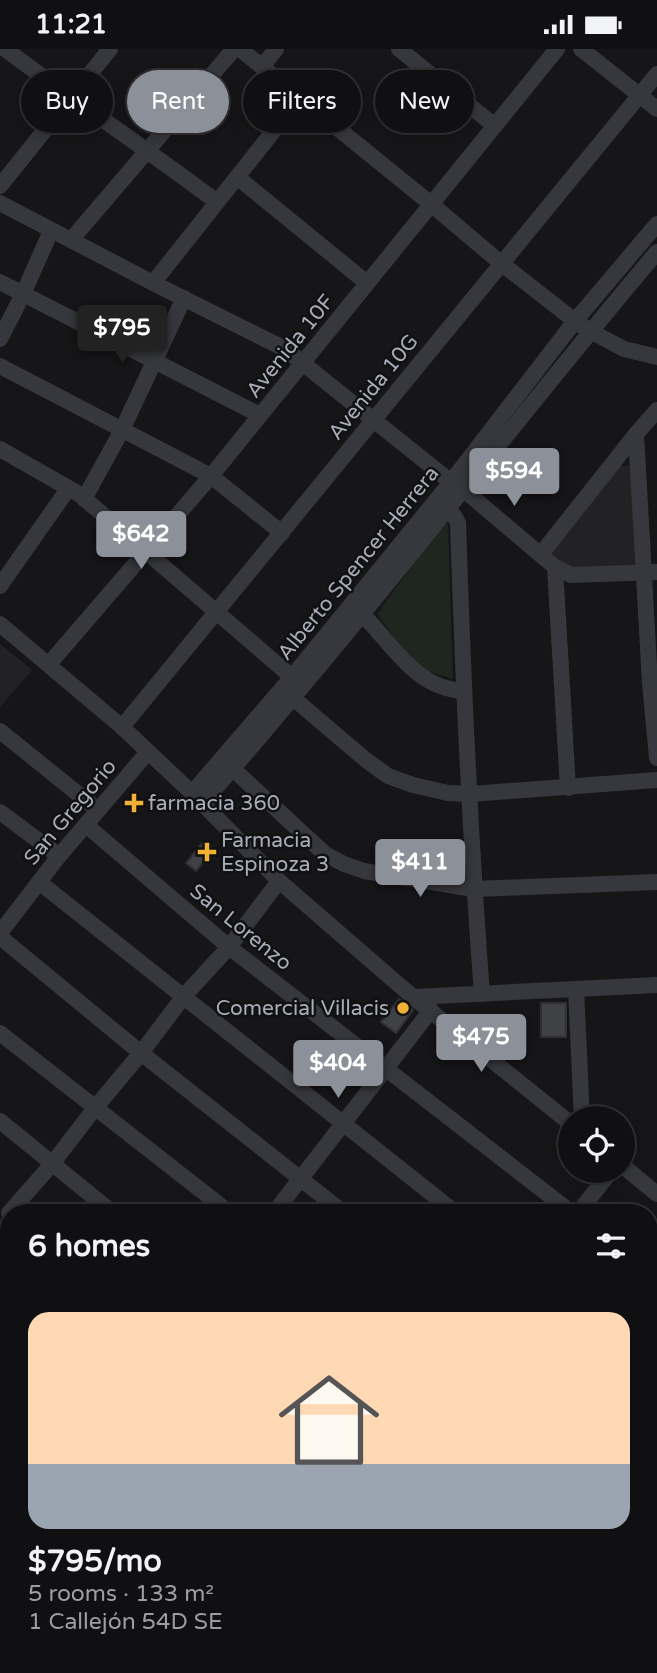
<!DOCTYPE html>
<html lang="en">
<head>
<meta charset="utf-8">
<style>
	body { margin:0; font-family:"Varela Round",sans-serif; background:#1e1e20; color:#f1f3f6; height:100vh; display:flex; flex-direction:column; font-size:26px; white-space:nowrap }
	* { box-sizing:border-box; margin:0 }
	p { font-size:23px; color:#9c9d9f }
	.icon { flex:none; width:38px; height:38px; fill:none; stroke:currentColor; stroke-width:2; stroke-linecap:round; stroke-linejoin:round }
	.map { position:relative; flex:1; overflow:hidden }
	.details { position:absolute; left:0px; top:1155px; width:658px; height:469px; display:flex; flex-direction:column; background:#101012; border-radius:28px 28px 0 0; box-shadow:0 4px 18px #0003,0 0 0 2px #303032 }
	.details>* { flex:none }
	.guide { position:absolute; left:21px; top:21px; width:616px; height:63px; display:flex; gap:14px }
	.controls { position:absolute; left:558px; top:1057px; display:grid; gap:14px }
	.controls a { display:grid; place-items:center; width:77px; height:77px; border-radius:50%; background:#101012; box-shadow:0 4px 18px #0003,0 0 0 2px #303032; font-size:35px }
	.price { position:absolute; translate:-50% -60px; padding:0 16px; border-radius:7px; background:#8c9099; color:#fff; font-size:23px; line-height:46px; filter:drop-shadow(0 2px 4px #0008) }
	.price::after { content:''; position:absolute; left:50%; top:42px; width:21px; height:16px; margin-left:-10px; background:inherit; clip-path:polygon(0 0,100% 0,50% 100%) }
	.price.current { background:#222; color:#fff }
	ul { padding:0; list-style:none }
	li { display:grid; align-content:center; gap:14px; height:371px; padding:0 28px }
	li span { display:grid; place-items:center; height:217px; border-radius:21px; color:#555 }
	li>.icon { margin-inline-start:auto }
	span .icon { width:126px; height:126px; fill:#fffc; stroke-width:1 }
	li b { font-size:30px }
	h2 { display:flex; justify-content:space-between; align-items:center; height:84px; padding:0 28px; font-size:30px }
	.chip { padding:0 24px; border-radius:32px; background:#101012; box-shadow:0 4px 18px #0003,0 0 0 2px #303032; font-size:24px; line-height:63px }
	.chip.current { background:#8c9099; color:#fff }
	.status { display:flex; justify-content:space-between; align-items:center; height:49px; padding:0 35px; background:#101012; direction:ltr }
	.status svg { height:19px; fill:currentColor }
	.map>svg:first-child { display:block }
	.built { fill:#222225 }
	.green { fill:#1e261f }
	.building { fill:#404145; stroke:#303034; stroke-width:2 }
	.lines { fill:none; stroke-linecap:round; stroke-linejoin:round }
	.minor { stroke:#37383d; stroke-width:16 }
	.poi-dot { fill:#f2b134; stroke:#111113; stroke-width:2.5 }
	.labels { text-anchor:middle; stroke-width:5; stroke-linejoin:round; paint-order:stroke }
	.street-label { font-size:21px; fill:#a8adb8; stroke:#111113 }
	.poi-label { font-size:21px; fill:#a8adb8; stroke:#111113; text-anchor:start }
</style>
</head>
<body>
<div class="status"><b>11:21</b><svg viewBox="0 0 49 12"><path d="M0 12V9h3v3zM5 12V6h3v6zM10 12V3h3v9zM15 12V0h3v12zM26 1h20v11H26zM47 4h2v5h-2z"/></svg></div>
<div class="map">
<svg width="657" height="1624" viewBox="0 0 657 1624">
	<rect width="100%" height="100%" fill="#161618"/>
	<g class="built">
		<path d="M632 416 636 516 576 519 553 510 548 503 615 418Z"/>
		<path d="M0 595 32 621 0 658Z"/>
		<path d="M657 1257V1352L649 1346V1267Z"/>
	</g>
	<path class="green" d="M448 474 453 630 425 621 409 609 377 565 439 480Z"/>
	<g class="building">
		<path d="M204 792 214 801 196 822 186 814Z"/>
		<path d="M399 950 413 961 396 984 381 973Z"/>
		<rect x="541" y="954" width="25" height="34"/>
	</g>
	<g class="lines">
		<g class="minor">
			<path d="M5 0C75 52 148 101 217 153"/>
			<path d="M240 0 431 155 502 215 575 272 590 282 624 300 657 308"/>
			<path d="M399 0 495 77"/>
			<path d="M581 0 657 60"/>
			<path d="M262 18 276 0"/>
			<path d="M237 128 367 234"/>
			<path d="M0 137 110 0"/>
			<path d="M0 154 153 234 285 300 451 433"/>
			<path d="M71 191 234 0"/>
			<path d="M0 233 260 366"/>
			<path d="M153 234 299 50"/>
			<path d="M0 290 23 245 51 182"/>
			<path d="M0 317 211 427 282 484"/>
			<path d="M636 385 650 634 657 709"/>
			<path d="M0 400 79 445 292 628"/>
			<path d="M464 441 555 518 571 526 657 523"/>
			<path d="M84 450 122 381 184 249"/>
			<path d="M448 460 455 468 458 474C463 631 470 788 482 945"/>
			<path d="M541 505 636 385 657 361"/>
			<path d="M555 518 568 739"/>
			<path d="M0 537 68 440"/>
			<path d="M367 570C395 600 418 640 464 642"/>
			<path d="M0 575 122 678 192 744 279 832 413 948 570 1074"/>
			<path d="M49 615 211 427 557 0"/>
			<path d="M293 649 366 711 388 727 413 736 448 744 470 745 657 731"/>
			<path d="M122 678 657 25"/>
			<path d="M0 682 98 761"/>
			<path d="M233 720 325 805 344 815 364 822 474 840 657 833"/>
			<path d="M192 744 292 628 451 433 575 272 657 175"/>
			<path d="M202 754C245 707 285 658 326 609 438 475 544 336 657 203"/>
			<path d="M0 763 59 807"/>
			<path d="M86 776 229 898 572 1164"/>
			<path d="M39 833 456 1164"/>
			<path d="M0 884 59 807 148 703"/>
			<path d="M0 888 141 1004 344 1164"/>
			<path d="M576 940 582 1069"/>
			<path d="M413 948 657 936"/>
			<path d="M0 984 230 1164"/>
			<path d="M0 1072 113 1164"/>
			<path d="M623 1117 657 1145"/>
			<path d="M9 1164 52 1115 95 1059 141 1004 184 947 229 898 279 832"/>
			<path d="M274 1164 431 961"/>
			<path d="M578 1164 611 1122"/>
			<path d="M0 1209 9 1198"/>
			<path d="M649 1223 657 1229"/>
			<path d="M649 1256 657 1245"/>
			<path d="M0 1361 9 1350"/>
			<path d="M0 1391 9 1398"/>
			<path d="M649 1418 657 1408"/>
			<path d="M0 1519 9 1507"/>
			<path d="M649 1531 657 1538"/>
			<path d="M139 1615 150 1624"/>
			<path d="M272 1615 284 1624"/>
			<path d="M421 1615 432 1624"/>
			<path d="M534 1615 545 1624"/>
			<path d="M598 1615 609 1624"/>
			<path d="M0 1621 3 1624"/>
			<path d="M213 1624 220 1615"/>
			<path d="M478 1624 487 1615"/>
			<path d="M652 1624 657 1618"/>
		</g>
	</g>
	<g class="poi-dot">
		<path d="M130.5 743.5h7v7h7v7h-7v7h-7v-7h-7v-7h7z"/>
		<path d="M203.5 792.5h7v7h7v7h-7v7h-7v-7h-7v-7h7z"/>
		<circle cx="403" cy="959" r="7"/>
	</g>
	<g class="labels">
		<g class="street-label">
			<text transform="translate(290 297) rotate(-51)" y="7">Avenida 10F</text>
			<text transform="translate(373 338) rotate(-51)" y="7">Avenida 10G</text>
			<text transform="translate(358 514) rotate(-51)" y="7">Alberto Spencer Herrera</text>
			<text transform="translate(70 763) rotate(-50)" y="7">San Gregorio</text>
			<text transform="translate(241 878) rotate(39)" y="7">San Lorenzo</text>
		</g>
		<g class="poi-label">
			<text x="148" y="761">farmacia 360</text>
			<text x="221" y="798">Farmacia<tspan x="221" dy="24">Espinoza 3</tspan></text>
			<text x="389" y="966" text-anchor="end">Comercial Villacis</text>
		</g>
	</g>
</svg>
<div class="controls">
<a><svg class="icon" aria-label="locate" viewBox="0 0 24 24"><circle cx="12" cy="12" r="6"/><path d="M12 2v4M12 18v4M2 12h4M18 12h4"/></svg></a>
</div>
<b class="price current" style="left:122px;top:316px">$795</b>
<b class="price" style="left:514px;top:459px">$594</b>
<b class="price" style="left:141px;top:522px">$642</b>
<b class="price" style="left:420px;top:850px">$411</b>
<b class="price" style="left:481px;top:1025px">$475</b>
<b class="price" style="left:338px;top:1051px">$404</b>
<div class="guide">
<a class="chip">Buy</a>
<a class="chip current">Rent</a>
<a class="chip">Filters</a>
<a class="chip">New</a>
</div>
<section class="details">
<h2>6 homes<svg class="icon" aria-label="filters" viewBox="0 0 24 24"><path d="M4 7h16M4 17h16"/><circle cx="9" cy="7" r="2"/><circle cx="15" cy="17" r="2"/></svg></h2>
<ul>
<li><span style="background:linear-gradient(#ffd9b3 70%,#9aa5b1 0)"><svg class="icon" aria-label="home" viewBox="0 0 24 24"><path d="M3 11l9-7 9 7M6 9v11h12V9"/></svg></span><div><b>$795/mo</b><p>5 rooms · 133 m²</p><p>1 Callejón 54D SE</p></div></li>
</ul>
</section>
</div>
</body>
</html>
